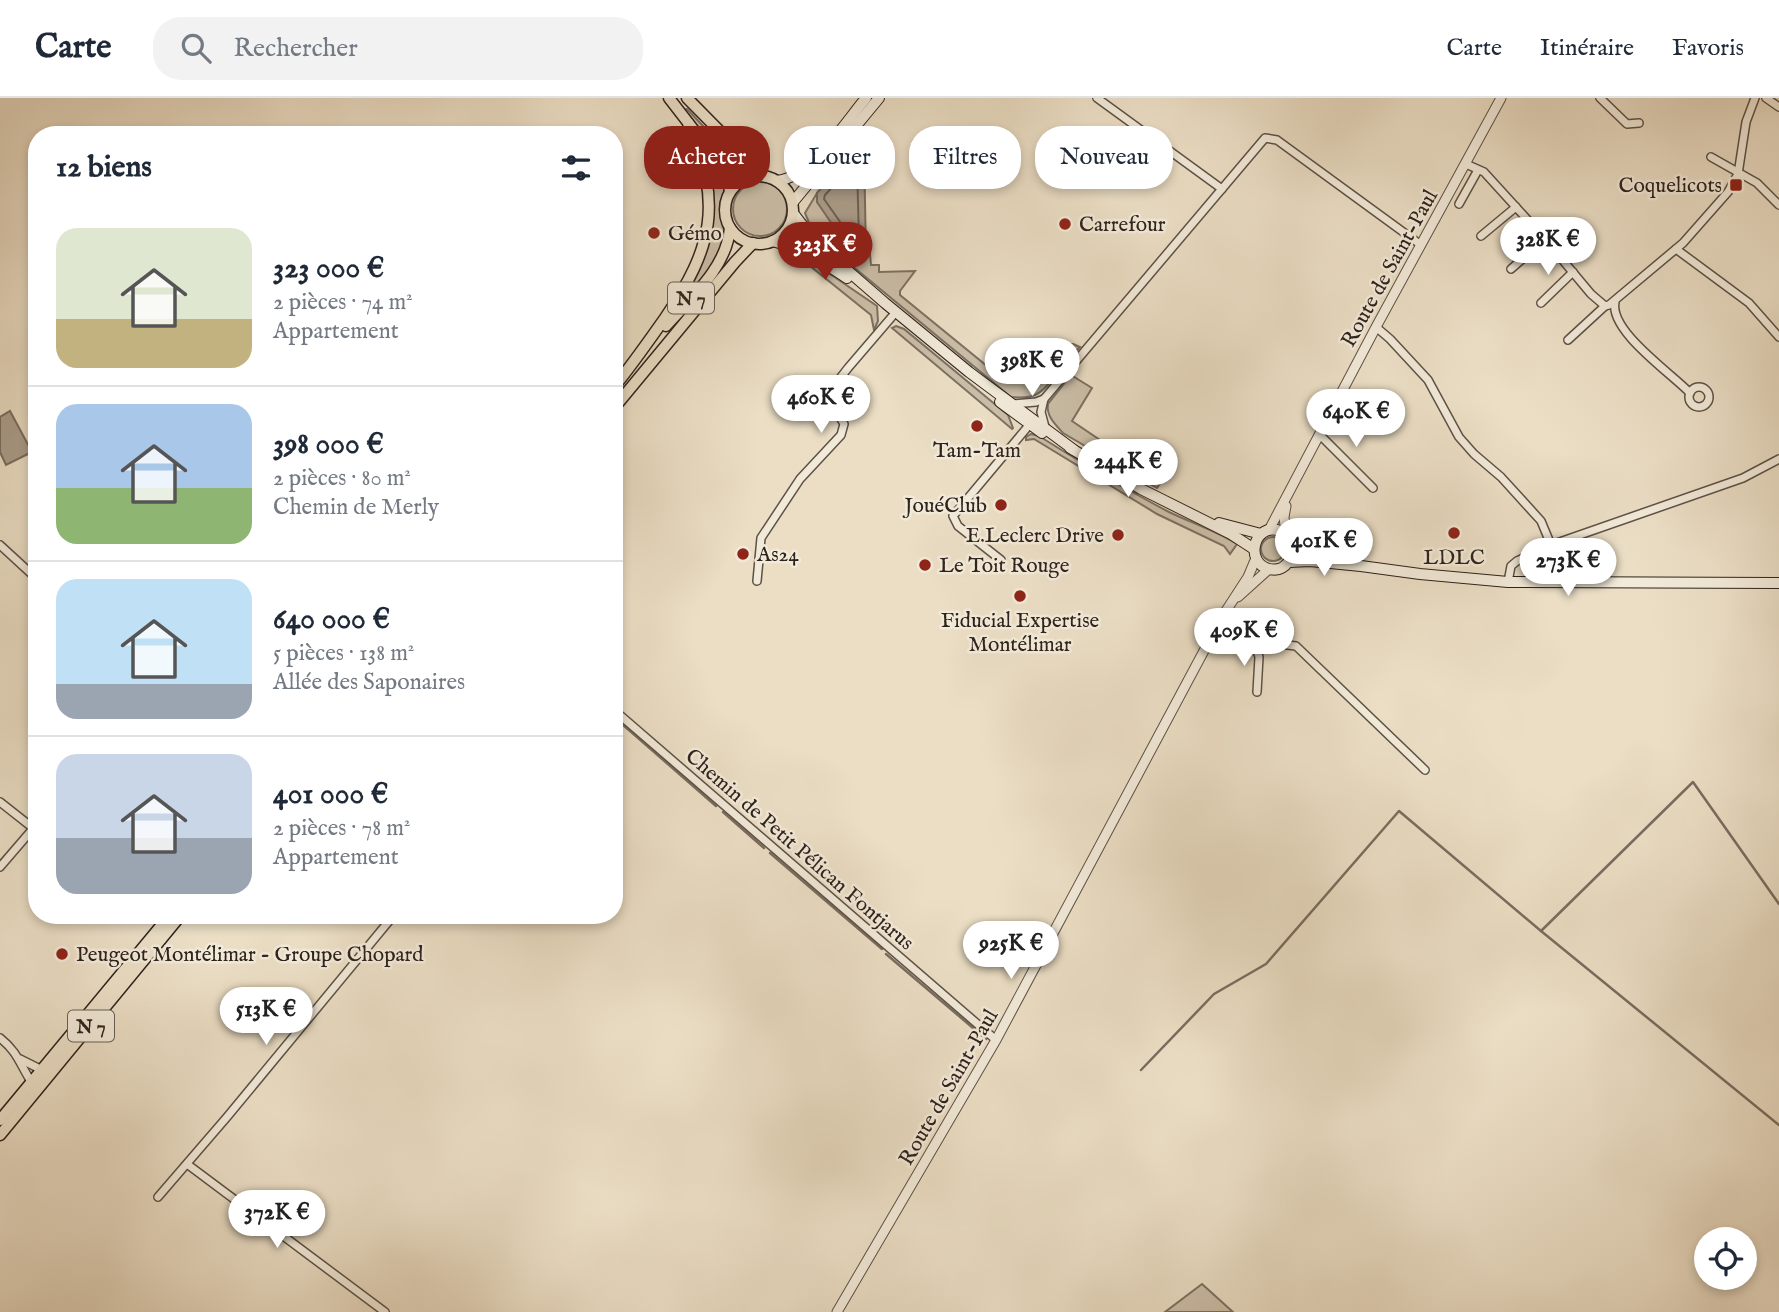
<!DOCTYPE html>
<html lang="fr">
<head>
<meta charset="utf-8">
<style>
	body { margin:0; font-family:"IM FELL English",serif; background:#f2f2f3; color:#1f2937; height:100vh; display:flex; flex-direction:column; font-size:26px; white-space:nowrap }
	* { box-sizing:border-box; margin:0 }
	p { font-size:23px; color:#747a83 }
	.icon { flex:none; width:38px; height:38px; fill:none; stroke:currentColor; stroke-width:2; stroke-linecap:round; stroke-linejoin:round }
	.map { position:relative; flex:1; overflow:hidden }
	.side { position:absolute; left:28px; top:28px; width:595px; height:798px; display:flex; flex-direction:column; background:#fff; border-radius:28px; box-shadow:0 4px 10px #0003 }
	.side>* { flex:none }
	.guide { position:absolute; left:644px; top:28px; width:665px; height:63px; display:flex; gap:14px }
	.fabs { position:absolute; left:1694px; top:1129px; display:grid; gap:14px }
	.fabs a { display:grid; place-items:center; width:63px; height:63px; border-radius:50%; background:#fff; box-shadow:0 4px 10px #0003; font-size:35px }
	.price { position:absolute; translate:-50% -60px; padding:0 16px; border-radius:24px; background:#fff; color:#222; font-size:23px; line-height:46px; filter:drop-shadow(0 2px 4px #0008) }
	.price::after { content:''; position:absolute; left:50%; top:42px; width:21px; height:16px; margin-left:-10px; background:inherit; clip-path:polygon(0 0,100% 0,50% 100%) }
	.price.active { background:#8f2418; color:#fff }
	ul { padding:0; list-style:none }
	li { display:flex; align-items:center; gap:21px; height:175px; padding:0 28px }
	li+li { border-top:2px solid #e0e1e3 }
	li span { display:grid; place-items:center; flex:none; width:196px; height:140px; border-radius:21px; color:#555 }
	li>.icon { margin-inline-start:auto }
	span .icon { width:84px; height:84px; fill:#fffc; stroke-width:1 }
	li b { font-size:30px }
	h2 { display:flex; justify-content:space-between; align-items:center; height:84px; padding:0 28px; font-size:30px }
	.chip { padding:0 24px; border-radius:28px; background:#fff; box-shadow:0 4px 10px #0003; font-size:24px; line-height:63px }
	.chip.active { background:#8f2418; color:#fff }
	header { display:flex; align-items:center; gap:42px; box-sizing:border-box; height:98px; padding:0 35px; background:#fff; border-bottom:2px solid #e0e1e3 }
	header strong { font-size:33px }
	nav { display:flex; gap:38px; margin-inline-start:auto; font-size:24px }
	.search { width:490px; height:63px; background:#f2f2f3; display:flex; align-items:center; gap:18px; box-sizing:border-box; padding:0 24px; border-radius:28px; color:#747a83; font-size:26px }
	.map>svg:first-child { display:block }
	.green { fill:#cbbea8; stroke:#7c7062; stroke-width:2 }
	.water { fill:#ab9e8c; stroke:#796c5f; stroke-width:2 }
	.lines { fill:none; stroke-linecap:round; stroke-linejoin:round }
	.shore { stroke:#6c6054; stroke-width:2 }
	.stream { stroke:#796c5f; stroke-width:2.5 }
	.minor-casing { stroke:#5d5146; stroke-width:10 }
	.tertiary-casing { stroke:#5d5146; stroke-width:11 }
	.secondary-casing { stroke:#2e221c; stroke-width:12 }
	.primary-casing { stroke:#2e221c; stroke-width:13 }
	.minor { stroke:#f2ead9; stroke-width:7 }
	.tertiary { stroke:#f2ead9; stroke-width:9 }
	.secondary { stroke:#f2ead9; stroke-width:10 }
	.primary { stroke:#ebdec5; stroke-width:10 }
	.poi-dot { fill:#8f2418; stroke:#f2ead9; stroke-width:2.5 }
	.labels { text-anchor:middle; stroke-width:5; stroke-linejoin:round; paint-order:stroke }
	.shield { fill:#f2ead9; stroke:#695e55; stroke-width:2 }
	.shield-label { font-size:19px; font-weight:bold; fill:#2e221c }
	.poi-label { font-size:21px; fill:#2e221c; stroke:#f2ead9; text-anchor:start }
	.street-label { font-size:21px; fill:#2e221c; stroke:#f2ead9 }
</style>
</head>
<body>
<header>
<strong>Carte</strong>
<div class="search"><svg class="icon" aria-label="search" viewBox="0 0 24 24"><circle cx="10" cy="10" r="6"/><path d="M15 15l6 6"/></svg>Rechercher</div>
<nav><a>Carte</a><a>Itinéraire</a><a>Favoris</a></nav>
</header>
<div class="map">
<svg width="1779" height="1214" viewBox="0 0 1779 1214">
	<rect width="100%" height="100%" fill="#ebdec5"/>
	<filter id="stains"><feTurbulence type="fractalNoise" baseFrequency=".00286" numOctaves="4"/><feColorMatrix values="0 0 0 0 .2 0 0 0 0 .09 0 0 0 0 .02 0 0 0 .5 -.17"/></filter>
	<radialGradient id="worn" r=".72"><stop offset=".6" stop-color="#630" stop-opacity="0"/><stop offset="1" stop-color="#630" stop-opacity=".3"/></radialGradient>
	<g class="green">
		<path d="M687 11 722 48 734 55 749 70 732 79 684 12Z"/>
		<path d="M702 45 722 71 726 87 720 114 725 136 724 148 708 174 670 219 690 190 700 170 713 101 712 82Z"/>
		<circle cx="760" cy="111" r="27"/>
		<path d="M817 95V104L862 160 866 155 870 156 871 167H879V174L915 173 900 193V197L998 277C1016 279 1031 267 1049 274L1052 282C1039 298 1032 301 1011 299L839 157 810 127 805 115Z"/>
		<path d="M783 152 802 157 877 208 878 223 874 232 871 217 800 160 782 155Z"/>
		<path d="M896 228 904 231 1008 317 1013 330 1012 331 892 230Z"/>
		<path d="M1073 246 1080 249 1066 263C1052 257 1036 259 1023 251V248Z"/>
		<path d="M1071 277 1092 290 1072 323 1140 369 1147 359 1169 372 1157 390 1063 335C1055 326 1046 318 1048 306Z"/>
		<path d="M1031 336 1039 338C1082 365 1125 391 1169 414 1192 425 1216 433 1237 446L1230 456 1224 448 1157 416 1034 341 1026 342V339Z"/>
		<circle cx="1273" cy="451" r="12"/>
		<path d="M1202 1186 1233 1214H1165Z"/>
	</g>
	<g class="water">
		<path d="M856 49 864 52 866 155 862 160 853 157 817 104V95Z"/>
		<path d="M10 313 32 354 6 367 0 354V319Z"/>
	</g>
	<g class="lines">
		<path class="shore" d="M854 65 857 68 859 141 855 145 824 101 825 97Z"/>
		<g class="stream">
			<path d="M614 619 716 708"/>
			<path d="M723 714 764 750"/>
			<path d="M770 755 882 851"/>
			<path d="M1541 833 1779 1027"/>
			<path d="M886 856 986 941"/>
			<path d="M1141 972 1214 896 1266 866 1399 713 1541 833 1693 684 1779 806"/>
		</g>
		<defs>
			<g id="minor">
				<path d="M1097 0 1222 91"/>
				<path d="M1600 0 1627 26 1639 25"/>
				<path d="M1766 0 1779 9"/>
				<path d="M1711 59 1757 85 1779 107"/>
				<path d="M1466 66 1484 74 1545 141 1591 196 1605 208 1609 207 1683 145 1728 94 1738 76 1746 24 1755 0"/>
				<path d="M1459 106 1478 72"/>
				<path d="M1481 138 1516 109"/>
				<path d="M1676 151 1749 205 1779 239"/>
				<path d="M1511 171 1545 141"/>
				<path d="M1615 204C1609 233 1671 275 1690 295"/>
				<path d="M1541 205 1573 174"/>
				<path d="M1376 229 1390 241 1428 282 1459 339 1474 356 1501 379 1541 423 1551 447"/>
				<path d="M1568 242 1605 208"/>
				<circle cx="1699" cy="299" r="10"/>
				<path d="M1044 301 1041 314 1045 329"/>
				<path d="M1014 306 1036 304 1044 301 1265 40 1277 42 1421 147"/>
				<path d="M1320 337 1373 390"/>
				<path d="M0 447 37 481"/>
				<path d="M1001 462 958 428 953 418 1030 326"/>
				<path d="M757 483 761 440 800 381 841 337 844 326 835 311 824 301 848 270 896 214"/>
				<path d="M1508 484 1511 468 1517 463 1551 447 1743 380 1779 361"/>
				<path d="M1216 530 1254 543 1296 548 1425 672"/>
				<path d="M1254 543 1259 559 1257 594"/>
				<path d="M614 612 996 942"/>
				<path d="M0 704 33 730"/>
				<path d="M0 769 37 726"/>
				<path d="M0 940C18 954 20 967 32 985"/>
				<path d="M20 961 42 972"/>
				<path d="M187 1066 385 1214"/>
				<path d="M158 1099 227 1019 394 817"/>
			</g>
			<g id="tertiary">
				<path d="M1269 432 1376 229 1501 0"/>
				<path d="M1286 436 1284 419 1286 408"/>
				<path d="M1238 499 1269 471"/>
				<path d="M837 1214 996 942 1222 519 1248 479 1256 460"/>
			</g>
			<g id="secondary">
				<path d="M777 83C811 79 845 25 866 0"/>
				<path d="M793 104 879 0"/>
				<path d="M793 115 817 146 885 205 969 274 1074 352"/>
				<path d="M773 143C801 151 823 164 847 180"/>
				<path d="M1000 304 1042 335"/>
				<path d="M1070 350 1141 391 1231 436 1254 451"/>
				<path d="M1219 425 1261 436"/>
				<path d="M1292 443C1295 457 1287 475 1269 471 1245 465 1253 427 1277 432 1287 434 1295 446 1304 451 1312 455 1321 458 1330 460"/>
				<path d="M1289 464 1310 463 1361 468 1420 476 1508 484 1779 485"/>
			</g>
			<g id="primary">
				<path d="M669 0 727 75 730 94"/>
				<path d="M687 0 764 78"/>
				<circle cx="759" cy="112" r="34"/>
				<path d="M666 228C691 200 727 169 730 130"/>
				<path d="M614 289C632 267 648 244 665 220 713 149 723 106 688 25"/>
				<path d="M614 310 735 164 753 145"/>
				<path d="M0 1022 170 817"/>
				<path d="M0 1037 181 817"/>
			</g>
		</defs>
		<use href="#minor" class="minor-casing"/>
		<use href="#tertiary" class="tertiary-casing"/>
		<use href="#secondary" class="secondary-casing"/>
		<use href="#primary" class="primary-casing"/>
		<use href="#minor" class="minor"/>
		<use href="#tertiary" class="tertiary"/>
		<use href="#secondary" class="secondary"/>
		<use href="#primary" class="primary"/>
	</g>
	<g class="poi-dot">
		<rect x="1729" y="80" width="14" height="14" rx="3.5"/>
		<circle cx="1065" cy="126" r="7"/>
		<circle cx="654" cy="135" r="7"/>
		<circle cx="977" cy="328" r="7"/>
		<circle cx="1001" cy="407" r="7"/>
		<circle cx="1454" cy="435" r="7"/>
		<circle cx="1118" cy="437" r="7"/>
		<circle cx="743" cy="456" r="7"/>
		<circle cx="925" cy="467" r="7"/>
		<circle cx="1020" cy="498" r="7"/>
		<circle cx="62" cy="856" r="7"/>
	</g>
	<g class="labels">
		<g class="shield">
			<rect x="668" y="184.5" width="46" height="31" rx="5"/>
			<rect x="68" y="912.5" width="46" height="31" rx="5"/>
		</g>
		<g class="shield-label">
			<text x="691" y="207">N 7</text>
			<text x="91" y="935">N 7</text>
		</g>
		<g class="poi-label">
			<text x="1722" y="94" text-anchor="end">Coquelicots</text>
			<text x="1079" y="133">Carrefour</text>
			<text x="668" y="142">Gémo</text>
			<text x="977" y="359" text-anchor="middle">Tam-Tam</text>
			<text x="987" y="414" text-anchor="end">JouéClub</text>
			<text x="1104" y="444" text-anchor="end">E.Leclerc Drive</text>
			<text x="757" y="463">As24</text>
			<text x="1454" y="466" text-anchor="middle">LDLC</text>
			<text x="939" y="474">Le Toit Rouge</text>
			<text x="1020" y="529" text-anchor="middle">Fiducial Expertise<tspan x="1020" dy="24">Montélimar</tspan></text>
			<text x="76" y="863">Peugeot Montélimar - Groupe Chopard</text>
		</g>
		<g class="street-label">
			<text transform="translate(1389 170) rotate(-61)" y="7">Route de Saint-Paul</text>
			<text transform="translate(800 751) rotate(41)" y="7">Chemin de Petit Pélican Fontjarus</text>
			<text transform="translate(948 989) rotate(-60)" y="7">Route de Saint-Paul</text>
		</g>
	</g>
	<rect width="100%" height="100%" filter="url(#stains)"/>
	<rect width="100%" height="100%" fill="url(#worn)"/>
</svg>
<div class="fabs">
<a><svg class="icon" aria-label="locate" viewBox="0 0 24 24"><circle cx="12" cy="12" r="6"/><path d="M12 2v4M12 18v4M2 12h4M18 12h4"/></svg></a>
</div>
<b class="price" style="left:1548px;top:179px">328K €</b>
<b class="price active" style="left:825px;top:184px">323K €</b>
<b class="price" style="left:1032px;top:300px">398K €</b>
<b class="price" style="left:821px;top:337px">460K €</b>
<b class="price" style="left:1356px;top:351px">640K €</b>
<b class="price" style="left:1128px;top:401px">244K €</b>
<b class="price" style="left:1324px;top:480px">401K €</b>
<b class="price" style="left:1568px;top:500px">273K €</b>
<b class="price" style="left:1244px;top:570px">409K €</b>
<b class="price" style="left:1011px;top:883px">925K €</b>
<b class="price" style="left:266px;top:949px">513K €</b>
<b class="price" style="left:277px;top:1152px">372K €</b>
<div class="guide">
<a class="chip active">Acheter</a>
<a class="chip">Louer</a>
<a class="chip">Filtres</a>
<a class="chip">Nouveau</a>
</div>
<section class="side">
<h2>12 biens<svg class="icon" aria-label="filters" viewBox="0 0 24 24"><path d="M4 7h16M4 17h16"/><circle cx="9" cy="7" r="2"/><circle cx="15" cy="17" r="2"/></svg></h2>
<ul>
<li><span style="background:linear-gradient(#dfe7d0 65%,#c2b280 0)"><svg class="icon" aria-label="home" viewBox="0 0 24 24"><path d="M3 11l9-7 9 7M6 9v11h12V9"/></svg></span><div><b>323 000 €</b><p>2 pièces · 74 m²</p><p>Appartement</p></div></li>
<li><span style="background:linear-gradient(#a9c7e8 60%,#8fb573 0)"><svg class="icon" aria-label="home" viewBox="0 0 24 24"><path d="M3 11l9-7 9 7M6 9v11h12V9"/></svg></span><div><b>398 000 €</b><p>2 pièces · 80 m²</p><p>Chemin de Merly</p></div></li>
<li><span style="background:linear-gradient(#bfe0f5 75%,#9aa5b1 0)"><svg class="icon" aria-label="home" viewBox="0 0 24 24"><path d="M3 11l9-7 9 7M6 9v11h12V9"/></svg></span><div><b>640 000 €</b><p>5 pièces · 138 m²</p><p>Allée des Saponaires</p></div></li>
<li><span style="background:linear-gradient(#c9d6e8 60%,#9aa5b1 0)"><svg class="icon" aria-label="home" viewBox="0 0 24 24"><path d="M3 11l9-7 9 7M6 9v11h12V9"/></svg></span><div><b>401 000 €</b><p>2 pièces · 78 m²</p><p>Appartement</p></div></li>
</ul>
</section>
</div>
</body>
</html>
